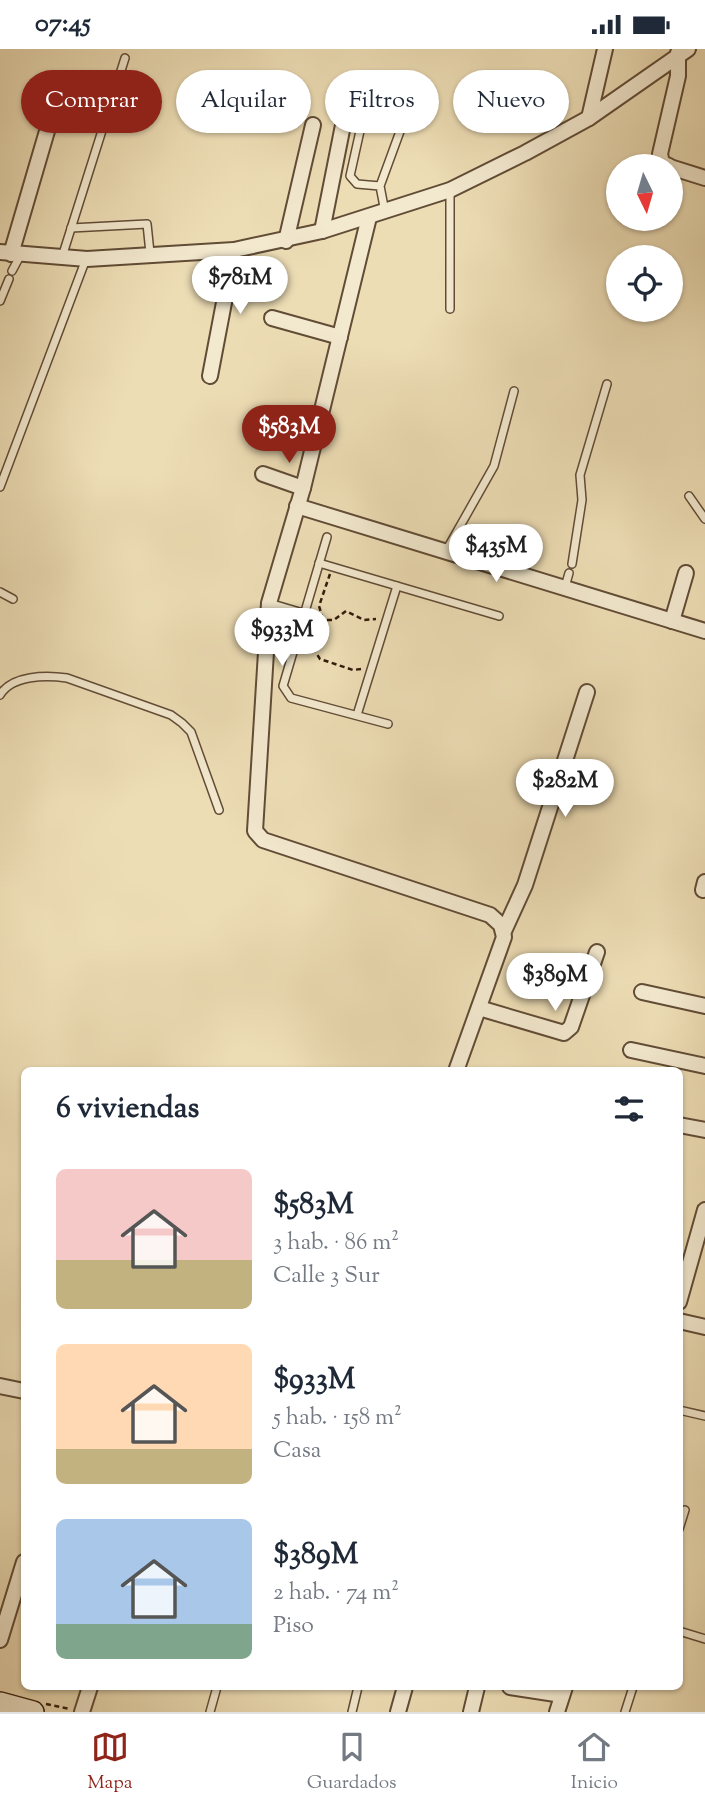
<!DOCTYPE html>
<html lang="es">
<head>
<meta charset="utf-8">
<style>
	body { margin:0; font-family:"Sorts Mill Goudy",serif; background:#f6f6f7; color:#1f2937; height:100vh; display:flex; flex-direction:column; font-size:26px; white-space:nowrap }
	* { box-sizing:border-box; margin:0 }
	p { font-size:23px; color:#747a83 }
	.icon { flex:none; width:38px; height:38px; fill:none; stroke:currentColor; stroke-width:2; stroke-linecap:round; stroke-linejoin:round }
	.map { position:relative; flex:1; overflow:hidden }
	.panel { position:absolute; left:21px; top:1018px; width:662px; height:623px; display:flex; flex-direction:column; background:#fff; border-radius:10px; box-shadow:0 2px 5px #0004 }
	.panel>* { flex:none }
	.guide { position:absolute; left:21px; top:21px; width:663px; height:63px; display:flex; gap:14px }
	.needle { width:46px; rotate:175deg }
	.controls { position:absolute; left:606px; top:105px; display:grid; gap:14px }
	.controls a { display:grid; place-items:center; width:77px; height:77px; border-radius:50%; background:#fff; box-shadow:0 2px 5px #0004; font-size:35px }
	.price { position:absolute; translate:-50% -60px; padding:0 16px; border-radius:24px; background:#fff; color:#222; font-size:23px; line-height:46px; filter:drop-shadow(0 2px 4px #0008) }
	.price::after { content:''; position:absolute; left:50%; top:42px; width:21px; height:16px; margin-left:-10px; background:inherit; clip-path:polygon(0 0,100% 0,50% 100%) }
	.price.current { background:#8f2418; color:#fff }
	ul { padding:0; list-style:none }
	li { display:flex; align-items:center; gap:21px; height:175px; padding:0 35px }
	li span { display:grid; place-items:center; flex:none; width:196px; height:140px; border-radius:10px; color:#555 }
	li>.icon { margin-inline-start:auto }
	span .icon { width:84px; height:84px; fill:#fffc; stroke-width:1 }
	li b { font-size:30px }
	h2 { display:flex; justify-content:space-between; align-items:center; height:84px; padding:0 35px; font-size:30px }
	.pill { padding:0 24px; border-radius:32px; background:#fff; box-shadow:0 2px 5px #0004; font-size:24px; line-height:63px }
	.pill.current { background:#8f2418; color:#fff }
	.status { display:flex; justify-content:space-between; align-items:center; height:49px; padding:0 35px; background:#fff; direction:ltr }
	.status svg { height:19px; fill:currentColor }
	.tab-bar { display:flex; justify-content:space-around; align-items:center; height:98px; border-top:2px solid #e0e1e3; background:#fff; font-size:19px; color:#747a83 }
	.tab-bar a { display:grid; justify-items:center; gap:4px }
	.tab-bar .current { color:#8f2418 }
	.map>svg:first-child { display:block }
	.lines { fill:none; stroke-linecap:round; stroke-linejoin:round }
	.service-casing { stroke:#614c36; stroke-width:10 }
	.minor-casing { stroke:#614c36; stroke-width:18 }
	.secondary-casing { stroke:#321c0b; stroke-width:24 }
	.path { stroke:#321c0b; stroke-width:2.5; stroke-dasharray:5 3.5; stroke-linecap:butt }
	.service { stroke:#f3e9cf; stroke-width:7 }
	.minor { stroke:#f3e9cf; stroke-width:14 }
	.secondary { stroke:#f3e9cf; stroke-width:21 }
</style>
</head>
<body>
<div class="status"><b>07:45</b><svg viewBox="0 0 49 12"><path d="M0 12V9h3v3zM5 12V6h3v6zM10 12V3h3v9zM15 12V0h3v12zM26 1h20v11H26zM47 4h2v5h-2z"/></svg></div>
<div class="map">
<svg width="705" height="1663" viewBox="0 0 705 1663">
	<rect width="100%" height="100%" fill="#edddb5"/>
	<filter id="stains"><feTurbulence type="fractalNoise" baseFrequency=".00286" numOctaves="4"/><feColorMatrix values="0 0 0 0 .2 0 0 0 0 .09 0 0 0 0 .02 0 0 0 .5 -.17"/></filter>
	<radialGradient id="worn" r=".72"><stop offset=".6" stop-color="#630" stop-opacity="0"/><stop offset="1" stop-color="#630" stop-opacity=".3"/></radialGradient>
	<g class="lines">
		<defs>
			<g id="service">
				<path d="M380 137 357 135 350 127 366 55 380 49 398 54 406 66 380 137 385 163"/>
				<path d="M71 179 147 175 150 204"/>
				<path d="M62 208 125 9"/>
				<path d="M12 222 20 207"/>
				<path d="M0 252 9 230"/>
				<path d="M450 260V141"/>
				<path d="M0 438 86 210"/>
				<path d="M689 447 705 470"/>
				<path d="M327 488 283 637 291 649 388 675"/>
				<path d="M446 502 494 417 514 342"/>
				<path d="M319 514 499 567"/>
				<path d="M572 515 582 451 580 426 607 335"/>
				<path d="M565 538 569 524"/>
				<path d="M0 543 13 550"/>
				<path d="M269 554 303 564"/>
				<path d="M269 571 298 579"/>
				<path d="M0 646C12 626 46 626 67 629L171 666 182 674 191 683 219 761"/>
				<path d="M357 666 397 537"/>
				<path d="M679 1361 705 1367"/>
				<path d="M679 1480 685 1461"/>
				<path d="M679 1582 705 1590"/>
				<path d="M210 1663 217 1638"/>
				<path d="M352 1663 358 1638"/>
				<path d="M625 1663 633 1638"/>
			</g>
			<g id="minor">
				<path d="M589 69 605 0"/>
				<path d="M669 117 662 114 660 105 678 27V4"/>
				<path d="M670 118 705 129"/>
				<path d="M369 168 303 439 269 554 255 782 263 791 490 866 501 876 504 888 456 1022"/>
				<path d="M322 182 346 61"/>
				<path d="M286 192 313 76"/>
				<path d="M0 203 87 210 234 201 322 182 450 141 525 104 589 69 688 0"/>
				<path d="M11 205 52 65"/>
				<path d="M272 269 340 288"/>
				<path d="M210 327 234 201"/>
				<path d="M269 367 315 383"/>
				<path d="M263 425 303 439"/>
				<path d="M297 457 705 582"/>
				<path d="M672 572 686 524"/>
				<path d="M703 841 705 833"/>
				<path d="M504 882 525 836 587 643"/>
				<path d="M642 943 705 957"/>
				<path d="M479 959 564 984 571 978 597 903"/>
				<path d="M631 1001 705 1017"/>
				<path d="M679 1076 705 1081"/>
				<path d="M679 1253 705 1161"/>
				<path d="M679 1272 705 1278"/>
				<path d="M0 1337 24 1342"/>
				<path d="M0 1591 24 1513"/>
				<path d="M510 1638 562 1646"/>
				<path d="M82 1663 90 1638"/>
				<path d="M398 1663 405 1638"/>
				<path d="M471 1663 477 1638"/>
				<path d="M557 1663 565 1638"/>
			</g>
			<path id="secondary" d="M0 1654 33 1663"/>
		</defs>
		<use href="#service" class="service-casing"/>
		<use href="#minor" class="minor-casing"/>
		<use href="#secondary" class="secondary-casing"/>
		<g class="path">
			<path d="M323 570 319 557 330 525"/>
			<path d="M361 620 353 621 320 610 313 599V579L320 571H334L346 562 364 571 376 570"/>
			<path d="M46 1655 70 1660"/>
		</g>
		<use href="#service" class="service"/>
		<use href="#minor" class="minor"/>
		<use href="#secondary" class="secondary"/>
	</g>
	<rect width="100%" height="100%" filter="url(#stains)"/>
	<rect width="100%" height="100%" fill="url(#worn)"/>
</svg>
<div class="controls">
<a><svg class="needle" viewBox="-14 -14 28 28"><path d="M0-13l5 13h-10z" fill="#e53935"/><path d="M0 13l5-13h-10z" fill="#747a83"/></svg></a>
<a><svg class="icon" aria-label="locate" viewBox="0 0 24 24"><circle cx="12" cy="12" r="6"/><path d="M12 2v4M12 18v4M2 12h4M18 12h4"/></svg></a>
</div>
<b class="price" style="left:240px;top:267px">$781M</b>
<b class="price current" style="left:289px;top:416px">$583M</b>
<b class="price" style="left:496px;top:535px">$435M</b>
<b class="price" style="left:282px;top:619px">$933M</b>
<b class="price" style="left:565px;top:770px">$282M</b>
<b class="price" style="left:555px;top:964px">$389M</b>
<div class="guide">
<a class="pill current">Comprar</a>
<a class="pill">Alquilar</a>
<a class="pill">Filtros</a>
<a class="pill">Nuevo</a>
</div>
<section class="panel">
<h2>6 viviendas<svg class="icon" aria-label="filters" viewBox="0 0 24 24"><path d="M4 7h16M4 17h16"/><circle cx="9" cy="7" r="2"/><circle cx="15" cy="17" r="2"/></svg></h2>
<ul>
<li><span style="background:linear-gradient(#f6c9c9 65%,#c2b280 0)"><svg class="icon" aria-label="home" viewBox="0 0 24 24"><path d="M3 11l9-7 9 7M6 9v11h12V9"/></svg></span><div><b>$583M</b><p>3 hab. · 86 m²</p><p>Calle 3 Sur</p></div></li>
<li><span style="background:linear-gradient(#ffd9b3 75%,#c2b280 0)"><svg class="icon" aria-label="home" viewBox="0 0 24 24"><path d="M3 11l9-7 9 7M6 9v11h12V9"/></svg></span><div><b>$933M</b><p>5 hab. · 158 m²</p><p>Casa</p></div></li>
<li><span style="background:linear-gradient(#a9c7e8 75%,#7fa58c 0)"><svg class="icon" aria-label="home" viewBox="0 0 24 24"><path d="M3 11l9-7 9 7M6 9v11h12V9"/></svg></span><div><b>$389M</b><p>2 hab. · 74 m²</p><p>Piso</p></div></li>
</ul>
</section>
</div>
<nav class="tab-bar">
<a class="current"><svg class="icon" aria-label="map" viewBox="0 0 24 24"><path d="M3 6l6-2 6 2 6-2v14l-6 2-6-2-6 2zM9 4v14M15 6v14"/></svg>Mapa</a>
<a><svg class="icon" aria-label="saved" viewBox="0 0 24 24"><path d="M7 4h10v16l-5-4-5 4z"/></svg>Guardados</a>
<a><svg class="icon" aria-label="home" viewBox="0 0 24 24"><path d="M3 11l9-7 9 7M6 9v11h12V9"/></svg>Inicio</a>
</nav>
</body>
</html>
